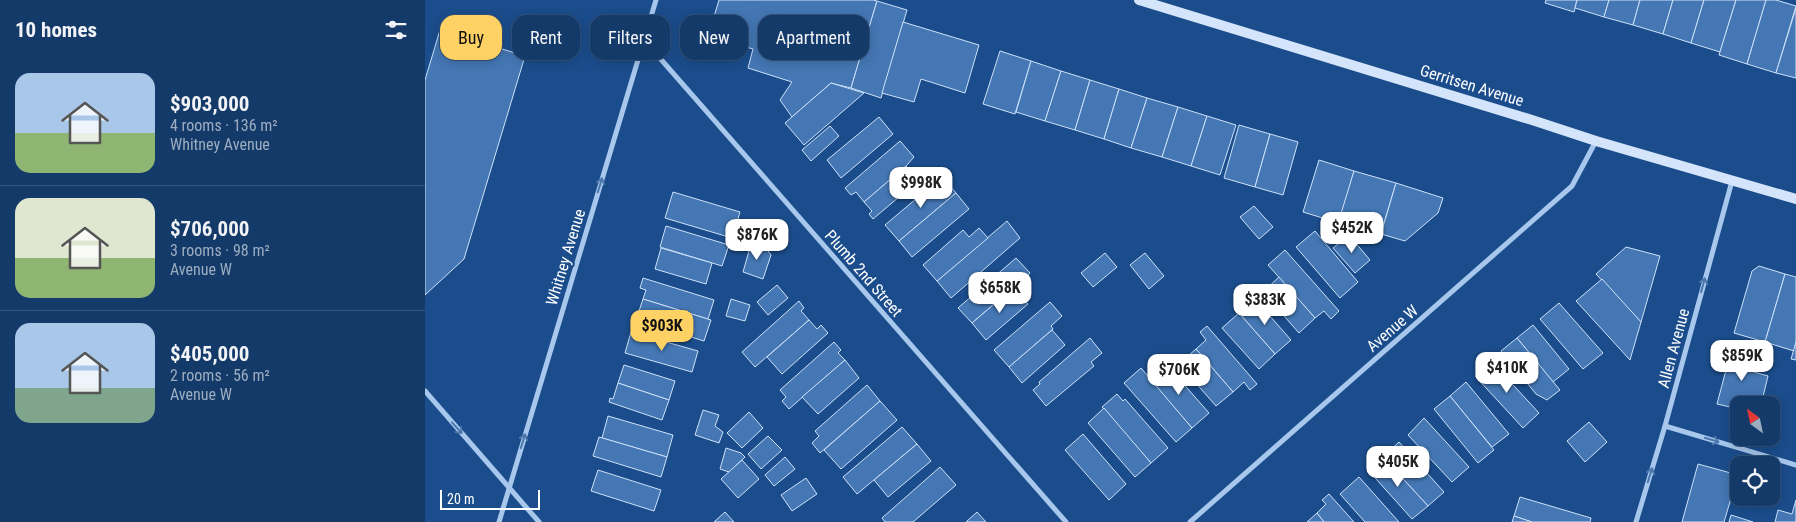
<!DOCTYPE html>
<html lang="en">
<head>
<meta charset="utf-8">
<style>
	body { margin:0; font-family:"Roboto Condensed",sans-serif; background:#214571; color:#f1f3f6; height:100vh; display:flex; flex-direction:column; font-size:19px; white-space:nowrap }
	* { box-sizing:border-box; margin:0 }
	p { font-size:16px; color:#9dadc0 }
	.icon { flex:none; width:28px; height:28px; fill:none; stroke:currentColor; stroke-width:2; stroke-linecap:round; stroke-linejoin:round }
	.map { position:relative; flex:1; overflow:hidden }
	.side { display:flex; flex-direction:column; background:#143a69; width:425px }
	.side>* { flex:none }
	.guide { position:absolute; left:15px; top:15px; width:475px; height:45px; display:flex; gap:10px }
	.needle { width:32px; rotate:327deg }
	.controls { position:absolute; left:1305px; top:396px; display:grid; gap:10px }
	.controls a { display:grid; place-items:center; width:50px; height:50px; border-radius:10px; background:#143a69; box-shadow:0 2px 12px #0003,0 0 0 1px #33547d; font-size:25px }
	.scale { position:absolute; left:15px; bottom:12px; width:100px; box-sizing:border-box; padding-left:5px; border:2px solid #fff; border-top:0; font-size:14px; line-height:18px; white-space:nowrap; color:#fff; -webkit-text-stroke:4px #1b4d8c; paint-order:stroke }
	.price { position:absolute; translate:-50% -42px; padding:0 11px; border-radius:10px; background:#fff; color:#222; font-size:16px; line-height:32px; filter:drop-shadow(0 1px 2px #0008) }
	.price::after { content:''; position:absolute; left:50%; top:30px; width:15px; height:11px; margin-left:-8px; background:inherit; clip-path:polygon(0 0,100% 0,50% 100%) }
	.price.current { background:#fed164; color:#111 }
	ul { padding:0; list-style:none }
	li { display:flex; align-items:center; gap:15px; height:125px; padding:0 15px }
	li+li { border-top:1px solid #33547d }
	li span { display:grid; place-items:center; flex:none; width:140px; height:100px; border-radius:15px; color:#555 }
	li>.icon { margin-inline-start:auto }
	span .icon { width:60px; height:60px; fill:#fffc; stroke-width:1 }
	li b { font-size:21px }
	h2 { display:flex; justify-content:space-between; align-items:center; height:60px; padding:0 15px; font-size:21px }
	.pill { padding:0 18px; border-radius:15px; background:#143a69; box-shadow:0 2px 12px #0003,0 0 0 1px #33547d; font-size:18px; line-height:45px }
	.pill.current { background:#fed164; color:#111 }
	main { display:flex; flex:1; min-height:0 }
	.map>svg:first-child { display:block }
	.building { fill:#4477b4; stroke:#cde1fa }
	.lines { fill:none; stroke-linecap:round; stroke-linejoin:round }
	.minor { stroke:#a7c7ed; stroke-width:5 }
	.secondary { stroke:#d4e4fa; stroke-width:10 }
	.oneway { stroke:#4c78ae }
	.labels { text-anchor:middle; stroke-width:4.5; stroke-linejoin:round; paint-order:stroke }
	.street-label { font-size:16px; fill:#fff; stroke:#1b4d8c }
</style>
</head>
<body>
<main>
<section class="side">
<h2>10 homes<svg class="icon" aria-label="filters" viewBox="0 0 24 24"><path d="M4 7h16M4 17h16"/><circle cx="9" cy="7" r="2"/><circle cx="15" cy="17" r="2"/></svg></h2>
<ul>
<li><span style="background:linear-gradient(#a9c7e8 60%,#8fb573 0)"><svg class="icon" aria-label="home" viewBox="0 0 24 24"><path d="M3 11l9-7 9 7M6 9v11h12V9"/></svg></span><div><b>$903,000</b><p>4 rooms · 136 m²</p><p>Whitney Avenue</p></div></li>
<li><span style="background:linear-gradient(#dfe7d0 60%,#8fb573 0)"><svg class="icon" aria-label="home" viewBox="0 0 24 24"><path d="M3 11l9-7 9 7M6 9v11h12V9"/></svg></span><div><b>$706,000</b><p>3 rooms · 98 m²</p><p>Avenue W</p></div></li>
<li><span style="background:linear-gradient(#a9c7e8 65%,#7fa58c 0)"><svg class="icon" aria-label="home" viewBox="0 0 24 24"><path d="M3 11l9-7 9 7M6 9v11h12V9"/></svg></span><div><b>$405,000</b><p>2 rooms · 56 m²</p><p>Avenue W</p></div></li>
</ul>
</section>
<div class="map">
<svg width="1371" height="522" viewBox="0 0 1371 522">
	<rect width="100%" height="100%" fill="#1b4d8c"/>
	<g class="building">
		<path d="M294 0H448L452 1 426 88 406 83 367 117 355 100 367 82 323 68 328 49 283 36Z"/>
		<path d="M1121 0H1152L1149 12 1120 3Z"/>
		<path d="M1152 0H1184L1179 17 1150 8Z"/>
		<path d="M1184 0H1215L1208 25 1179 17Z"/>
		<path d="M1215 0H1248L1238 34 1208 25Z"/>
		<path d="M1248 0H1279L1266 43 1238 34Z"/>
		<path d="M1279 0H1311L1295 52 1266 43Z"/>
		<path d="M1311 0H1341L1322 64 1294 55Z"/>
		<path d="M1341 0H1351L1371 6 1351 73 1322 64Z"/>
		<path d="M452 1 482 10 456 98 426 88Z"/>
		<path d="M1371 8V78L1351 73Z"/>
		<path d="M478 22 554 45 540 93 496 79 489 102 457 93Z"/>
		<path d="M15 30 100 56 39 259 0 295V80Z"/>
		<path d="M575 51 606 61 590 114 558 104Z"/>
		<path d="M606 61 636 71 620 121 591 112Z"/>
		<path d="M636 71 665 80 650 130 620 121Z"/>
		<path d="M665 80 694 89 679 139 650 130Z"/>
		<path d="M406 83 439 93 379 145 360 123Z"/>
		<path d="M694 89 722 98 706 148 679 139Z"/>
		<path d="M722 98 753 107 737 157 706 148Z"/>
		<path d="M753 107 782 116 766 166 737 157Z"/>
		<path d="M782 116 811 125 795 175 766 166Z"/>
		<path d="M454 117 468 134 416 178 402 160Z"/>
		<path d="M814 125 845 134 830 187 799 178Z"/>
		<path d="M405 126 414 136 386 161 377 150Z"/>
		<path d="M845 134 873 142 858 195 830 187Z"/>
		<path d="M475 141 489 157 481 166 439 202 431 192 426 195 420 188Z"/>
		<path d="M894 160 929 171 914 223 878 212Z"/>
		<path d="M481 166 494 180 448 219 444 214 447 211 439 202Z"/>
		<path d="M929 171 971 183 956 233 914 220Z"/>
		<path d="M517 177 531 193 474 241 460 225Z"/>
		<path d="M971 183 1018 198 1013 213 980 241 956 234Z"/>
		<path d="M248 192 315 212 307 238 240 218Z"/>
		<path d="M531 193 544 209 487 257 474 241Z"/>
		<path d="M829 206 848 227 834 239 815 217Z"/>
		<path d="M582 221 595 238 526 298 512 281Z"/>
		<path d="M241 226 304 245 297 266 235 247Z"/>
		<path d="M554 228 563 238 512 281 498 265 538 230 544 237Z"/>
		<path d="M890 231 933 282 915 298 871 247Z"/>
		<path d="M924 235 945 260 930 273 908 248Z"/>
		<path d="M326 244 341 248 346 255 338 279 318 272Z"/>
		<path d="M1201 247 1235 256 1216 322 1171 274Z"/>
		<path d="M236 248 287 263 281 284 230 269Z"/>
		<path d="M860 250 914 311 906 319 899 311 890 318 843 265Z"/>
		<path d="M680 253 692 267 668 287 656 273Z"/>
		<path d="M720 253 739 276 724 289 705 265Z"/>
		<path d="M591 258 605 273 547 323 533 308Z"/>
		<path d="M1334 266 1360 274 1340 342 1309 333 1327 271Z"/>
		<path d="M1360 274 1371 277V342L1369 351 1340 342Z"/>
		<path d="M854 277 890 318 874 333 838 292Z"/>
		<path d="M218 278 289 300 283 319 218 299 221 290 215 288Z"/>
		<path d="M1177 279 1216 322 1205 360 1151 301Z"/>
		<path d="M352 285 363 298 343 315 332 302Z"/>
		<path d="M588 288 603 304 561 340 547 323Z"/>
		<path d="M218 299 286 320 279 341 211 320Z"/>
		<path d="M306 299 325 305 320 321 301 316Z"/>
		<path d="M830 299 866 340 850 354 814 313Z"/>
		<path d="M374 301 379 308 376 311 384 320 330 367 317 352Z"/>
		<path d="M625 302 637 316 626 326 628 329 584 367 569 350Z"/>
		<path d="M1134 303 1178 353 1158 369 1115 319Z"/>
		<path d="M814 313 850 354 834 369 797 328Z"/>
		<path d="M384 320 392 329 396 325 403 333 357 374 342 357Z"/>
		<path d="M1108 325 1144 369 1128 382 1092 338Z"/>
		<path d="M782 326 832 384 825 390 819 382 808 392 771 349 781 340 775 332Z"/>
		<path d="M627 330 640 345 597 383 584 367Z"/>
		<path d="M206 332 273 351 267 372 200 353Z"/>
		<path d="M665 338 677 353 666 362 669 366 621 406 608 390 615 384 614 382Z"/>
		<path d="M1092 338 1135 390 1122 400 1111 394 1076 351Z"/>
		<path d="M409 342 416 350 413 353 420 360 364 409 357 401 361 397 355 390Z"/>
		<path d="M1371 342V360L1366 359Z"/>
		<path d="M771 349 808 392 791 406 754 364Z"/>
		<path d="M1306 351 1333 357 1329 372 1343 376 1336 405H1314V409L1292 404Z"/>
		<path d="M420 360 434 378 393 414 377 397Z"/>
		<path d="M1066 361 1114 413 1098 428 1050 376Z"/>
		<path d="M736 364 745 375 748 372 784 413 767 428 723 377Z"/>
		<path d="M199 365 250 381 244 400 193 383Z"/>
		<path d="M716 368 767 428 751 442 699 383Z"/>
		<path d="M1041 382 1084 434 1067 447 1025 396Z"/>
		<path d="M193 383 244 400 237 420 184 402 185 398 188 399Z"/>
		<path d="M442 385 455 401 395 453 387 443 394 436 390 431Z"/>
		<path d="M692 394 698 401 700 399 743 448 726 463 677 407Z"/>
		<path d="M1025 396 1069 450 1053 463 1009 409Z"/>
		<path d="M455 401 472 420 416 469 399 450Z"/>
		<path d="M679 408 726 463 710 477 663 423Z"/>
		<path d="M278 410 294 415 290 426 298 432 294 443 270 435Z"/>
		<path d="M324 412 338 428 317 448 302 433Z"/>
		<path d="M183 416 248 435 242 457 177 438Z"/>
		<path d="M999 418 1044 467 1027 482 983 435Z"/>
		<path d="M1164 422 1182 442 1160 462 1142 441Z"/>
		<path d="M477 427 492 444 432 494 418 477Z"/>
		<path d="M658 434 701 484 684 500 640 450Z"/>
		<path d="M343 436 357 450 336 469 323 454Z"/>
		<path d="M174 437 242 457 236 477 168 456Z"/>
		<path d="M974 442 1019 492 1003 506 958 457Z"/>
		<path d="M492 444 506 461 463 497 449 480Z"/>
		<path d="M301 448 316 453 320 457 304 472 295 469Z"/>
		<path d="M360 457 370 469 349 486 340 475Z"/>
		<path d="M958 457 1003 506 987 519 943 470Z"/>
		<path d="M317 460 334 479 313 498 296 479Z"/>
		<path d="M1273 464 1313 475 1299 522H1257Z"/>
		<path d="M515 467 531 485 488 522H460L457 518Z"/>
		<path d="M173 470 236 490 229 511 166 491Z"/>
		<path d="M934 477 974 522H940L915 494Z"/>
		<path d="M381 478 392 494 367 511 356 495Z"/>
		<path d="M904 494 929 522H899L892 513 901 504 897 500Z"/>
		<path d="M1095 497 1166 518 1165 522H1107L1089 516Z"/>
		<path d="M1371 500V522H1350L1353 510 1367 514Z"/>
		<path d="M300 512 309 522H289Z"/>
		<path d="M552 512 561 522H541Z"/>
		<path d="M892 513 899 522H882Z"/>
		<path d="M1306 515 1328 522H1304Z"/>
		<path d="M1089 516 1107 522H1087Z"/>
	</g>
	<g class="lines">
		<g class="minor">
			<path d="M219 40 641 522"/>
			<path d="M0 391 114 522"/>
			<path d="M1240 426 1371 465"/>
			<path d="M74 522 231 0"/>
			<path d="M765 522 1147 186 1171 141"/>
			<path d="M1211 522 1240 426 1307 181"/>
		</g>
		<path class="secondary" d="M714 0 1107 120 1171 141 1371 199"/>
	</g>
	<defs><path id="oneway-shaft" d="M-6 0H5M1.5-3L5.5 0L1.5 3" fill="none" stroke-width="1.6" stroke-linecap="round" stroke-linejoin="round" transform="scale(1.25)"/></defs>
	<g class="oneway">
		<use href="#oneway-shaft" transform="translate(175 185) rotate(-73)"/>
		<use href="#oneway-shaft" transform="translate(1278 285) rotate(-75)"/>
		<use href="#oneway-shaft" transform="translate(32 428) rotate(48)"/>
		<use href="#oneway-shaft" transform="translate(1287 440) rotate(17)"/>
		<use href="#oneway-shaft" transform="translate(98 441) rotate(-73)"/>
		<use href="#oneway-shaft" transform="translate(1225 475) rotate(-73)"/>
	</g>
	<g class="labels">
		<g class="street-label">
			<text transform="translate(1047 85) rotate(17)" y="6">Gerritsen Avenue</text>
			<text transform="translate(140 257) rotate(-73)" y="6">Whitney Avenue</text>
			<text transform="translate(439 273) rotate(49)" y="6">Plumb 2nd Street</text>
			<text transform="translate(967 328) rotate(-41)" y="6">Avenue W</text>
			<text transform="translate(1248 348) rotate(-75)" y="6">Allen Avenue</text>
		</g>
	</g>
</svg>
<div class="controls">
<a><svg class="needle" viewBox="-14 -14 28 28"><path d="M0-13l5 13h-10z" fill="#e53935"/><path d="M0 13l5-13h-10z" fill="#9dadc0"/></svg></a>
<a><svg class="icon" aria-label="locate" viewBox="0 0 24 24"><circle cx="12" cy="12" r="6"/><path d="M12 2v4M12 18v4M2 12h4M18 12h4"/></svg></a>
</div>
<div class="scale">20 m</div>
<b class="price" style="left:496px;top:209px">$998K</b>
<b class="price" style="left:927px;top:254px">$452K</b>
<b class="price" style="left:332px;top:261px">$876K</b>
<b class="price" style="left:575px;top:314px">$658K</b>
<b class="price" style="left:840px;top:326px">$383K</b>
<b class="price current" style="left:237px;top:352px">$903K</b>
<b class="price" style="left:1317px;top:382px">$859K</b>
<b class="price" style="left:1082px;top:394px">$410K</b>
<b class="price" style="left:754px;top:396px">$706K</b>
<b class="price" style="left:973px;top:488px">$405K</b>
<div class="guide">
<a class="pill current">Buy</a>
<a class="pill">Rent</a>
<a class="pill">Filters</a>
<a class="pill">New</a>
<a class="pill">Apartment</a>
</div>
</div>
</main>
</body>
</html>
